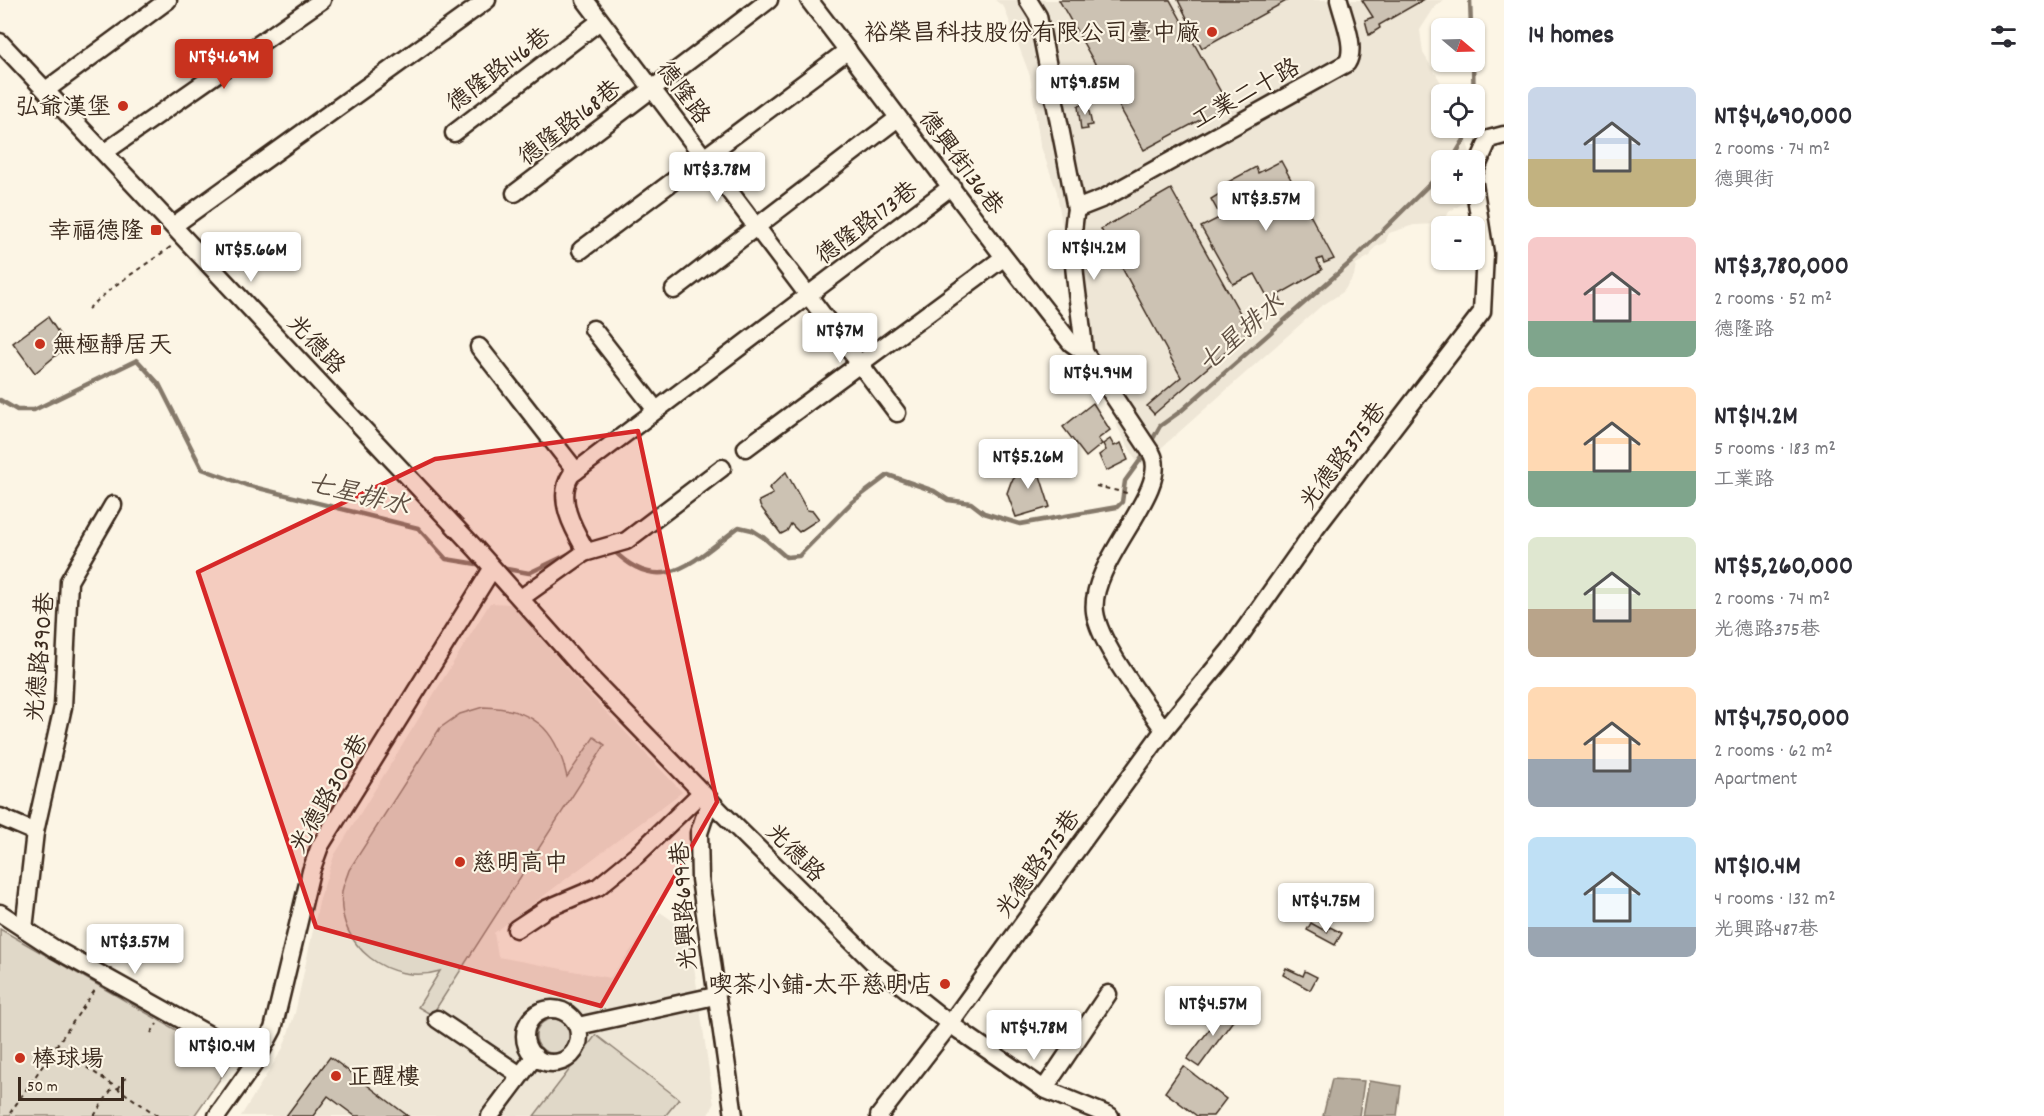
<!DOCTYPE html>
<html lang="en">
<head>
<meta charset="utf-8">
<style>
	body { margin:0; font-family:Dekko,"LXGW WenKai TC",sans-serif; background:#f7f7f7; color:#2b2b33; height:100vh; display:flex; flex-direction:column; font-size:22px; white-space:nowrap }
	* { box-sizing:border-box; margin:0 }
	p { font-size:20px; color:#7c7c81 }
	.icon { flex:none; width:33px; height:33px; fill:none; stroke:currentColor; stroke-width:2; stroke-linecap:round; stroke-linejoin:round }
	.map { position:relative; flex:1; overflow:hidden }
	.sheet { display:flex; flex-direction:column; background:#fff; width:540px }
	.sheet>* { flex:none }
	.needle { width:39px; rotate:109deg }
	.buttons { position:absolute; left:1431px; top:18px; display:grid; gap:12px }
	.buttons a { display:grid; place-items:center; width:54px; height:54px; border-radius:9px; background:#fff; box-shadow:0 2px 4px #0004; font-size:30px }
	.scale { position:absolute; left:18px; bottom:15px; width:106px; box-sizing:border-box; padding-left:6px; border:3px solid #3b2a1e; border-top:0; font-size:16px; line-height:21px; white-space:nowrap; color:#3b2a1e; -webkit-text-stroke:4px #fcf5e5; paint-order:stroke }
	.price { position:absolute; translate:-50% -51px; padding:0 14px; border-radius:6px; background:#fff; color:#222; font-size:20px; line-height:39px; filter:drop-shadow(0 2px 3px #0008) }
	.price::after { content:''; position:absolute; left:50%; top:36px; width:18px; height:14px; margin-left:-9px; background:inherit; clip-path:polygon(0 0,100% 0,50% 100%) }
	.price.selected { background:#c8321e; color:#fff }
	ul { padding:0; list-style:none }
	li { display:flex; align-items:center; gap:18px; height:150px; padding:0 24px }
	li span { display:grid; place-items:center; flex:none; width:168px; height:120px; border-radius:9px; color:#555 }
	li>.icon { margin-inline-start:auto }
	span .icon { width:72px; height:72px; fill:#fffc; stroke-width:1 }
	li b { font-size:26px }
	h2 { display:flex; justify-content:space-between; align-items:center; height:72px; padding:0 24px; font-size:26px }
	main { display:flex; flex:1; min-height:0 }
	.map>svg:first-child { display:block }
	.built { fill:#eee6d6 }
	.green { fill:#e0d8c8; stroke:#8e8173; stroke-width:1.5 }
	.water { fill:#b7ad9e; stroke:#85796b; stroke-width:1.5 }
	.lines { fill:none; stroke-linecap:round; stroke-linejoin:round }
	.stream { stroke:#85796b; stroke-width:4.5 }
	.building { fill:#ccc2b3; stroke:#3b2a1e; stroke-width:1.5 }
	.minor-casing { stroke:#3b2a1e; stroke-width:21 }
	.path { stroke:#3b2a1e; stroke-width:2; stroke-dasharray:4.5 4.5; stroke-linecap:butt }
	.minor { stroke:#fcf5e5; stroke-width:16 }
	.marked { fill:#d62828; fill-opacity:0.2; stroke:#d62828; stroke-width:4.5; stroke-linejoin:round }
	.poi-dot { fill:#c8321e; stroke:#fcf5e5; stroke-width:2 }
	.labels { text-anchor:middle; stroke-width:4.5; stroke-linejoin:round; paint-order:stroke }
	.poi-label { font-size:24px; fill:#3b2a1e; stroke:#fcf5e5; text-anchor:end }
	.street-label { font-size:24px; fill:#3b2a1e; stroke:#fcf5e5 }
	.water-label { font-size:26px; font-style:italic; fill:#605144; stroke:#fcf5e5 }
</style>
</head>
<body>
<main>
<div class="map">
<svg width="1504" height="1116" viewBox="0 0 1504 1116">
	<rect width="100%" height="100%" fill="#fcf5e5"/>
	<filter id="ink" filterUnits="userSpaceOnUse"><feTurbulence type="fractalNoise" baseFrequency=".0167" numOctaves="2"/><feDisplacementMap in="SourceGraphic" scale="12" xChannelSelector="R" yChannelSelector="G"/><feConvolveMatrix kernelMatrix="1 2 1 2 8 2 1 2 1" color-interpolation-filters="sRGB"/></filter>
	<g filter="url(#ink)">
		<g class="built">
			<path d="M995 0H1444L1436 5 1420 30 1423 53 1448 94H1442V128H1462L1470 152 1468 160H1442V194H1469L1468 200 1449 212 1440 224 1414 225 1389 233 1385 243 1375 247 1370 256 1356 264 1354 276 1343 292 1320 307 1143 464 1137 462 1118 428 1107 388 1074 331 1067 307 1065 245 1057 192 1040 144 1030 76 1004 7Z"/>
			<path d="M490 603 512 604 577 681 682 792 494 933 498 957 610 978 660 912 689 932 714 1105 707 1116H241L283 1048 295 1013 320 898 334 856Z"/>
		</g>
		<g class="green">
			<path d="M483 707C533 708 556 728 567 777L594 737 605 745 432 1015 418 1007 440 971C390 986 336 947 342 892 343 885 347 877 349 870L440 728 460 714Z"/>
			<path d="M0 929 232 1062 194 1116H0Z"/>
			<circle cx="553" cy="1036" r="17"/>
			<path d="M596 1035 679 1099 665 1116H534Z"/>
		</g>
		<g class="water">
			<path d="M1332 1079 1364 1081 1359 1116H1323Z"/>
			<path d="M1369 1081 1401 1086 1397 1116H1363Z"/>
		</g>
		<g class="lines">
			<g class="stream">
				<path d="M1470 0 1471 28"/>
				<path d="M1473 62 1474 111"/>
				<path d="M1452 160 1471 128"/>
				<path d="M0 400 17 410H34L137 360 159 384 202 469 246 485 418 528 446 559 483 565"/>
				<path d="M1150 444 1160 426 1181 411 1352 261 1442 172"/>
				<path d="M612 549C662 600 694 560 739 527L752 530 763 537 786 557 799 556 852 502 888 475 934 491 948 500 971 503 984 513 1020 524 1117 507 1122 502 1125 481 1146 452"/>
				<path d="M501 568 529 573 577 550"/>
			</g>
		</g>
		<g class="building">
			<path d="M1059 0H1170L1228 105 1144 150Z"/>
			<path d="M1178 0H1288L1202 48Z"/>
			<path d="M1362 0H1423L1379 25 1380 28 1369 35 1365 20 1373 17Z"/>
			<path d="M1087 102 1092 125 1087 126 1088 129 1081 130 1078 106Z"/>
			<path d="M1281 161 1334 259 1324 263 1322 258 1317 260 1322 270 1278 295 1282 302 1273 307 1255 274 1233 284 1201 227 1221 217 1211 199 1231 187 1228 182 1256 167 1258 173Z"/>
			<path d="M1171 189 1250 331 1154 414 1147 406 1181 377 1101 229Z"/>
			<path d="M48 317 67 346 35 373 13 343Z"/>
			<path d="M1093 403 1110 430 1098 439 1102 444 1086 457 1063 427Z"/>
			<path d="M1110 439 1114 446 1121 443 1128 460 1106 471 1099 455 1106 450 1103 444Z"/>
			<path d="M1032 451 1050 507 1016 517 1007 493 1011 482 1022 469 1025 457Z"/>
			<path d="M786 472 807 510 813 511 819 519 799 532 791 524 787 531 781 534 760 506 759 501 773 494 769 488Z"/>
			<path d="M1311 923 1327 932 1330 927 1342 933 1335 945 1307 930Z"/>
			<path d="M1286 968 1303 976 1305 971 1317 977 1310 990 1283 975Z"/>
			<path d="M1227 1006 1238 1014 1199 1067 1187 1059Z"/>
			<path d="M330 1057 408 1116H355L328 1096 313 1116H286Z"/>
			<path d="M1183 1066 1226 1099 1213 1116H1197L1165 1092Z"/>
		</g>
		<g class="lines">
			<defs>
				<g id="minor">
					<path d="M585 0 897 413"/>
					<path d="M809 0C897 114 981 230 1071 343L1084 352 1152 454C1171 490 1088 563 1095 612 1099 644 1145 702 1164 730L950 1024 879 1116"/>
					<path d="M1028 0 1038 16 1076 209C1067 255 1081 305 1084 352"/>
					<path d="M0 42 476 549 589 676 721 812 875 964 950 1024 1044 1089 1110 1116"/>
					<path d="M46 90 168 0"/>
					<path d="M454 133 600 21"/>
					<path d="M105 152 322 0"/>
					<path d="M1474 173 1489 139 1504 135"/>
					<path d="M515 193 769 0"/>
					<path d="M1076 209 1104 198 1347 63C1357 48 1343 17 1339 0"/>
					<path d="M173 226 487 0"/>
					<path d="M581 250 848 50"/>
					<path d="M674 290 898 118"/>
					<path d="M593 329 656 410"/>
					<path d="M479 347 576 471"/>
					<path d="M746 448 1003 258"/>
					<path d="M584 553 585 549C573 528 556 498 571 475L952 186"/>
					<path d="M521 598 584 553 626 541 722 468"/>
					<path d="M1164 730 1230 650 1316 528 1482 312 1485 254 1474 184"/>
					<path d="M710 800 699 833 700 879 734 1116"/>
					<path d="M0 817 35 832"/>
					<path d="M0 913 55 949 256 1061"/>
					<path d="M24 929 35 832 63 707 69 581 113 505"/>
					<path d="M516 929 546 909 598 887 637 855 702 792"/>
					<circle cx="552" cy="1036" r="27"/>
					<path d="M437 1019 520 1075"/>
					<path d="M578 1026 715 996"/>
					<path d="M1044 1089 1108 994"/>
					<path d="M217 1116 256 1061 273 1029 311 871 320 846 492 569"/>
					<path d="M490 1116 535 1056"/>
				</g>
			</defs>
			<use href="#minor" class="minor-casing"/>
			<g class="path">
				<path d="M88 309 113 287 172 246"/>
				<path d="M1096 486 1131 494"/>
				<path d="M151 1033 157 1024"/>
				<path d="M57 1047 158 1116"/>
				<path d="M118 1089 128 1074"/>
				<path d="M10 1113 95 990"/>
				<path d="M94 1116 114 1086"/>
			</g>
			<use href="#minor" class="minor"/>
		</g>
	</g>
	<path class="marked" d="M638 431 717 802 601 1006 316 927 198 572 435 459Z"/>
	<g class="poi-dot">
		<circle cx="1212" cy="32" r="6"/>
		<circle cx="123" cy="106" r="6"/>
		<rect x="150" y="224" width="12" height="12" rx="3"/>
		<circle cx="40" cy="344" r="6"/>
		<circle cx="460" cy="862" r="6"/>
		<circle cx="945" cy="984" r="6"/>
		<circle cx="20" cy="1058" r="6"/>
		<circle cx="336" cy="1076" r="6"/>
	</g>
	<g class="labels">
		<g class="poi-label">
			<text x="1200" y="40">裕榮昌科技股份有限公司臺中廠</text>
			<text x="111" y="114">弘爺漢堡</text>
			<text x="144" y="238">幸福德隆</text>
			<text x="52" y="352" text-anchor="start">無極靜居天</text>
			<text x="472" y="870" text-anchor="start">慈明高中</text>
			<text x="933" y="992">喫茶小鋪-太平慈明店</text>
			<text x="32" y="1066" text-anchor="start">棒球場</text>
			<text x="348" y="1084" text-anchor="start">正醒樓</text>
		</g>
		<g class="street-label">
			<text transform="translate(498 69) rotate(-37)" y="8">德隆路146巷</text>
			<text transform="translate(684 92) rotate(53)" y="8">德隆路</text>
			<text transform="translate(1245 93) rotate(-29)" y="8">工業二十路</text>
			<text transform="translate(569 122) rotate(-38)" y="8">德隆路168巷</text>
			<text transform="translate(962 162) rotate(53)" y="8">德興街136巷</text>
			<text transform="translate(866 222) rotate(-37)" y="8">德隆路173巷</text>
			<text transform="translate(317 344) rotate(47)" y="8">光德路</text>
			<text transform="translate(1342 455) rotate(-53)" y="8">光德路375巷</text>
			<text transform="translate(39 657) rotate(-85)" y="8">光德路390巷</text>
			<text transform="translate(328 793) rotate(-60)" y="8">光德路300巷</text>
			<text transform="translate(796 852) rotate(45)" y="8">光德路</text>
			<text transform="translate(1037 863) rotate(-54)" y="8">光德路375巷</text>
			<text transform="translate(683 906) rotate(-94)" y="8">光興路699巷</text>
		</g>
		<g class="water-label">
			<text transform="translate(1240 332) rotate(-41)" y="9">七星排水</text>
			<text transform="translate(359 493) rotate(14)" y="9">七星排水</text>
		</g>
	</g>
</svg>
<div class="buttons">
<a><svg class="needle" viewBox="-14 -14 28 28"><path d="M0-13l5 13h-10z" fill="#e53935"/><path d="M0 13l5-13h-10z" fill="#7c7c81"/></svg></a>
<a><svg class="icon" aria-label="locate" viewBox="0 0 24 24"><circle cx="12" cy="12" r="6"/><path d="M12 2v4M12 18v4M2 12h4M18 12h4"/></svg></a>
<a>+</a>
<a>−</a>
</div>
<div class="scale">50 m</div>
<b class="price selected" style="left:224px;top:90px">NT$4.69M</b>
<b class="price" style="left:1085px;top:116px">NT$9.85M</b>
<b class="price" style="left:717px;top:203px">NT$3.78M</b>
<b class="price" style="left:1266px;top:232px">NT$3.57M</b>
<b class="price" style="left:1094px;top:281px">NT$14.2M</b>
<b class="price" style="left:251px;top:283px">NT$5.66M</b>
<b class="price" style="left:840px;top:364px">NT$7M</b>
<b class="price" style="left:1098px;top:406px">NT$4.94M</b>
<b class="price" style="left:1028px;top:490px">NT$5.26M</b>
<b class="price" style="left:1326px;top:934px">NT$4.75M</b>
<b class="price" style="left:135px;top:975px">NT$3.57M</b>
<b class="price" style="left:1213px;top:1037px">NT$4.57M</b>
<b class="price" style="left:1034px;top:1061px">NT$4.78M</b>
<b class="price" style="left:222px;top:1079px">NT$10.4M</b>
</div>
<section class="sheet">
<h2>14 homes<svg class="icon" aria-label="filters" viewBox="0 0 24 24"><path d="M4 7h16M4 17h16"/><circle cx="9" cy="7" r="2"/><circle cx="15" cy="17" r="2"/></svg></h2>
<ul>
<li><span style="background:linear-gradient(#c9d6e8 60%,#c2b280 0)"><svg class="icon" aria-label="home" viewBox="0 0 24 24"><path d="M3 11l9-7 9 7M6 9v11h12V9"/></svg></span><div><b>NT$4,690,000</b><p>2 rooms · 74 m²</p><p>德興街</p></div></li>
<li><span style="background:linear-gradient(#f6c9c9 70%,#7fa58c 0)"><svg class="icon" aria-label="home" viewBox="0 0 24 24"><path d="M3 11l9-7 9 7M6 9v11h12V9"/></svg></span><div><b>NT$3,780,000</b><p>2 rooms · 52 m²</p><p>德隆路</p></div></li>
<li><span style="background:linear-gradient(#ffd9b3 70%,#7fa58c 0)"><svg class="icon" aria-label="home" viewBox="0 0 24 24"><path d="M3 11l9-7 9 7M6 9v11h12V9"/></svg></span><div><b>NT$14.2M</b><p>5 rooms · 183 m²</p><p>工業路</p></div></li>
<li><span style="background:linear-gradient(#dfe7d0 60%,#b9a48a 0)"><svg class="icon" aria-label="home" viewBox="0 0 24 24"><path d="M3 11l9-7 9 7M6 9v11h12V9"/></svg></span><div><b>NT$5,260,000</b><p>2 rooms · 74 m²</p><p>光德路375巷</p></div></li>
<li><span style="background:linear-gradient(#ffd9b3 60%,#9aa5b1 0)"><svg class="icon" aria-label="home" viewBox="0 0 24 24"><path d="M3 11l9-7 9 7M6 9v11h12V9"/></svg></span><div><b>NT$4,750,000</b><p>2 rooms · 62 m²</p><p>Apartment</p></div></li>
<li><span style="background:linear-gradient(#bfe0f5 75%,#9aa5b1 0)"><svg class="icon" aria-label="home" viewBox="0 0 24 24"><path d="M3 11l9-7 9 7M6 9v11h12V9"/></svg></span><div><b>NT$10.4M</b><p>4 rooms · 132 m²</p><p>光興路487巷</p></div></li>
</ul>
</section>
</main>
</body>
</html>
